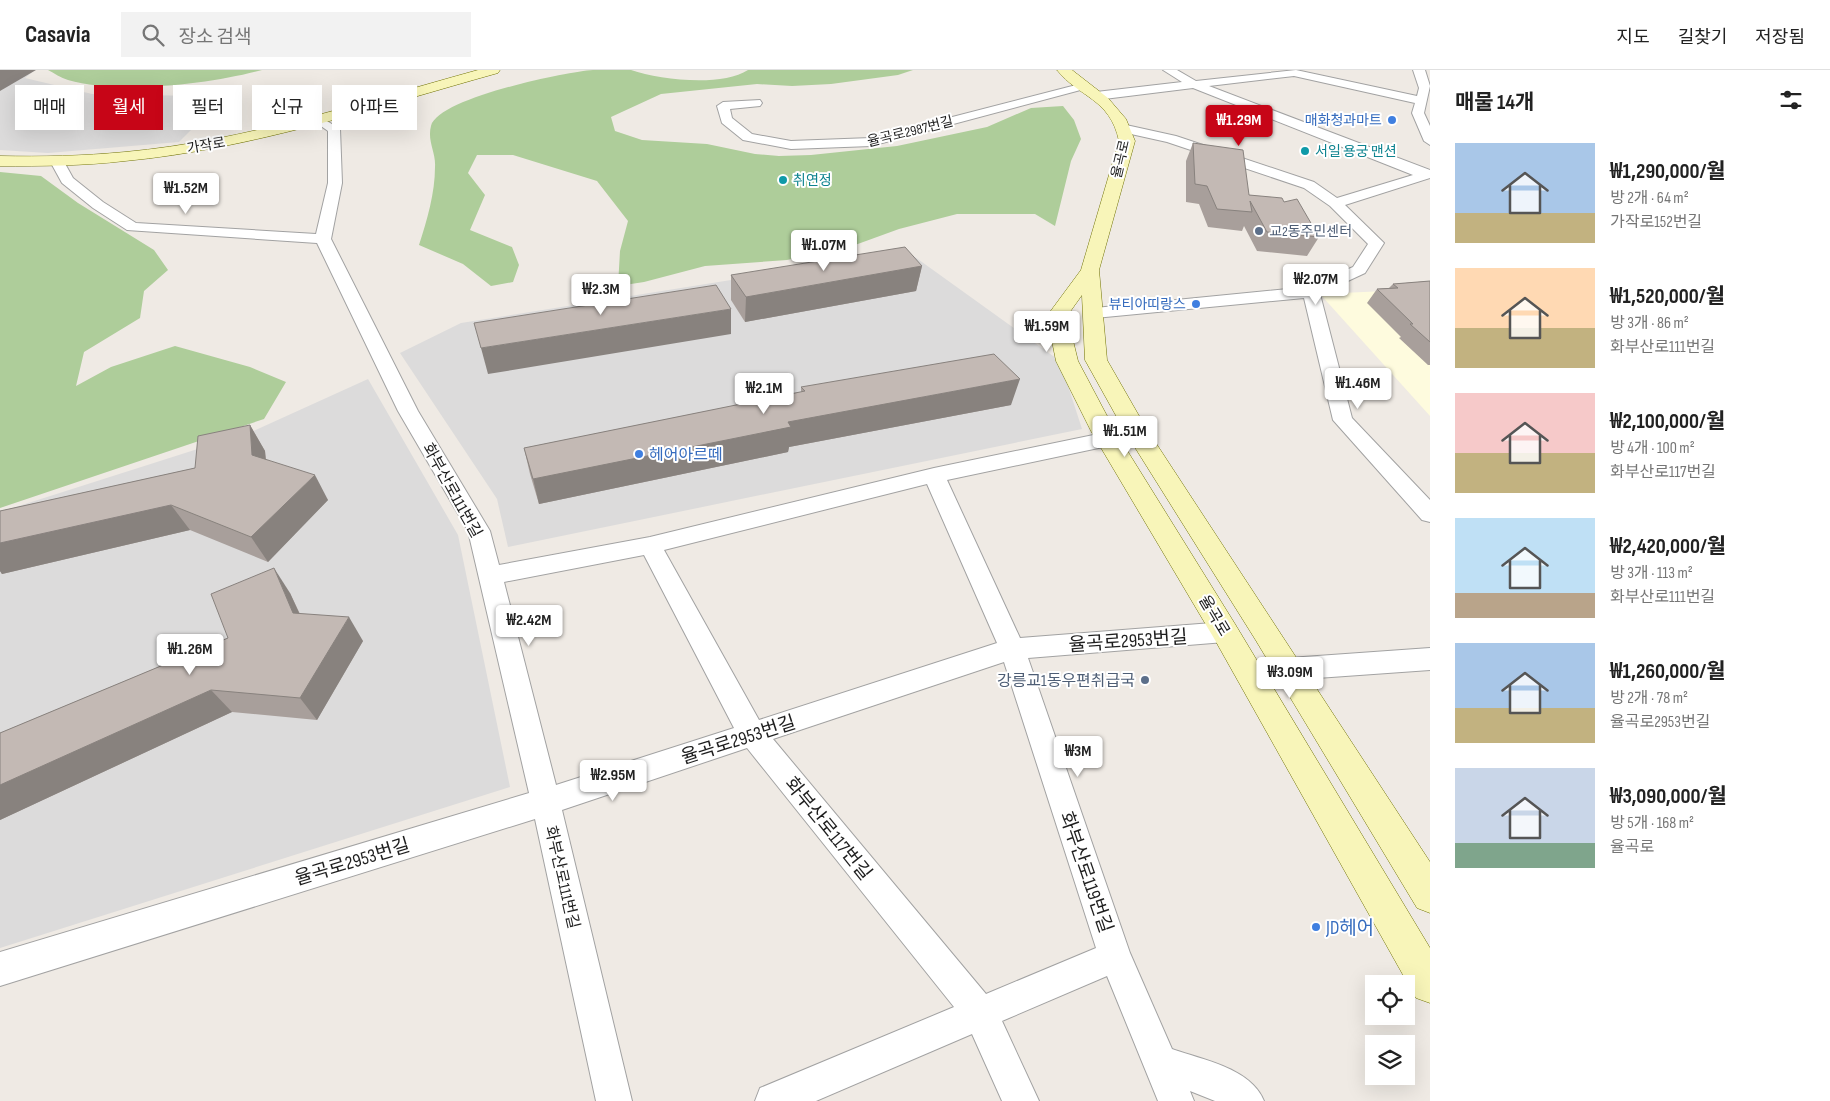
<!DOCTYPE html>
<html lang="ko">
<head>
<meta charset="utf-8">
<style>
	body { margin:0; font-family:"Sofia Sans Condensed","Noto Sans KR",sans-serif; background:#f2f2f2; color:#222; height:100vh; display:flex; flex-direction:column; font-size:19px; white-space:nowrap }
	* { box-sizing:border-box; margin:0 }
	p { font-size:16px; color:#767676 }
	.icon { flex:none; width:28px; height:28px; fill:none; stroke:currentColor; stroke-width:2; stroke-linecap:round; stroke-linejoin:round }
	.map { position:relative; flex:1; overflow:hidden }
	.panel { display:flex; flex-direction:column; background:#fff; width:400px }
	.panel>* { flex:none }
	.banner { position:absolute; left:15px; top:15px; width:475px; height:45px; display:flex; gap:10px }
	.buttons { position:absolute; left:1365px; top:905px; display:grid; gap:10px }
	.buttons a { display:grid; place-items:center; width:50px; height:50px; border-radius:0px; background:#fff; box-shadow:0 5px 20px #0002; font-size:25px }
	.price { position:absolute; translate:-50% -42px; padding:0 11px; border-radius:5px; background:#fff; color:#222; font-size:16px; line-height:32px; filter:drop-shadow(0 1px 2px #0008) }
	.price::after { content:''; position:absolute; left:50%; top:30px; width:15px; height:11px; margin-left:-8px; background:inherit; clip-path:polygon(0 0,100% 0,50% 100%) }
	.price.current { background:#c70517; color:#fff }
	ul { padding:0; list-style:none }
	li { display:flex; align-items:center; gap:15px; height:125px; padding:0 25px }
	li span { display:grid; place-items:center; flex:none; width:140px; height:100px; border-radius:0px; color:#555 }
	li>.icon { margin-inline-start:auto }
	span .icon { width:60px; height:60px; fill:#fffc; stroke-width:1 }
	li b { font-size:21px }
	h2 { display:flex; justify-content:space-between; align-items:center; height:60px; padding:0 25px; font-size:21px }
	.tag { padding:0 18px; border-radius:0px; background:#fff; box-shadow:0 5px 20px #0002; font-size:18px; line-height:45px }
	.tag.current { background:#c70517; color:#fff }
	header { display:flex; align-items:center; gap:30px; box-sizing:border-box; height:70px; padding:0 25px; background:#fff; border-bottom:1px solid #e0e0e0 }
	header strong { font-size:24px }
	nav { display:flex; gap:28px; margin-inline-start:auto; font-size:18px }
	.search { width:350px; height:45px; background:#f2f2f2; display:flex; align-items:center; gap:12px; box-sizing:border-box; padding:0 18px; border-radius:0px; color:#767676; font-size:19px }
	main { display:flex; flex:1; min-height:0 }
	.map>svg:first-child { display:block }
	.residential { fill:#dcdbdb }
	.education { fill:#fefbde }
	.forest { fill:#aecd9a }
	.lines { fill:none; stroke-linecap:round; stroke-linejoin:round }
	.street-casing { stroke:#a2a2a2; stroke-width:2 }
	.secondary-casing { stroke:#717307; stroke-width:1 }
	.street { fill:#fff; fill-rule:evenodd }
	.secondary { fill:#f8f5b9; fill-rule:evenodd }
	.wall { fill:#a89f9b }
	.shaded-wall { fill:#88827e }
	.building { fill:#c3b9b4; stroke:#88827e }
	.shop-dot { fill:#3f7fe0; stroke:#fff; stroke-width:2 }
	.culture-dot { fill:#0f9aa8; stroke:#fff; stroke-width:2 }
	.service-dot { fill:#5c6f8a; stroke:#fff; stroke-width:2 }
	.labels { text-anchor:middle; stroke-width:4; stroke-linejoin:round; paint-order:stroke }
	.far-shop-label { font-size:14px; fill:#366cbe; stroke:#fff; text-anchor:end }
	.far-street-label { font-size:14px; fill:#1e1e1e; stroke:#fff }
	.far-culture-label { font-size:14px; fill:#0d838f; stroke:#fff; text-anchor:start }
	.far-service-label { font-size:14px; fill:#4e5e75; stroke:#fff; text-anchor:start }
	.shop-label { font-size:16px; fill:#366cbe; stroke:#fff; text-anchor:start }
	.street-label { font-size:16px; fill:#1e1e1e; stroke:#fff }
	.service-label { font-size:16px; fill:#4e5e75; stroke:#fff; text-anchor:end }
	.near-street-label { font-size:19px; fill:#1e1e1e; stroke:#fff }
	.near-shop-label { font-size:19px; fill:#366cbe; stroke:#fff; text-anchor:start }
</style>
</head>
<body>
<header>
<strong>Casavia</strong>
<div class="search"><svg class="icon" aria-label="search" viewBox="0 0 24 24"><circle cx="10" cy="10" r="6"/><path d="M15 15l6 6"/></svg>장소 검색</div>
<nav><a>지도</a><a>길찾기</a><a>저장됨</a></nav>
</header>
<main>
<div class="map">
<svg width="1430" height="1031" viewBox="0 0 1430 1031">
	<rect width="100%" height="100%" fill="#efeae4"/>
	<g class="residential">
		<path d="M0 0H35L25 8 92 24 197 26 214 37 179 72 48 83 0 80Z"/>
		<path d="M908 182 1060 291 1082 359 508 477 497 429 400 283 461 253Z"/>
		<path d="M368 309 458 465 510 717 0 878V442L251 362Z"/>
	</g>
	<path class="education" d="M1430 219V346L1320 224Z"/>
	<g class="forest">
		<path d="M48 0H262C211 14 119 25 68 10 61 8 54 3 48 0Z"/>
		<path d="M631 0C660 10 722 17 748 0H913L898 5 831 14 792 16 757 14 661 24 611 47 615 61 642 70 707 74 755 84 779 86 811 85 897 76 987 57 1031 38 1063 36 1074 50 1081 69 1071 91 1055 156 1035 144H957L899 159 855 175 787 190 705 196 644 212 618 216 620 181 628 151 597 111 513 85H477L468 103 485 125 470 160 512 177 519 195 513 212 491 216 463 194 419 175C427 150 435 123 435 97 436 82 427 71 431 56 438 28 565 2 593 0 606 0 619 0 631 0Z"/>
		<path d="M0 102 41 106 78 133 154 180 168 200 144 221 140 248 84 282 76 316 111 297 175 276 250 297 286 312 264 349 0 438Z"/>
	</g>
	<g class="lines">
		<defs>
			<g id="street">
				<path d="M1163 0H1177L1196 11 1296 0 1417 26 1419 18 1413 0H1425L1430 16 1424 43 1430 56V75L1424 71 1412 43 1415 33 1294 6 1209 16 1430 100V108L1345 135 1384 173 1365 203 1320 224 1352 348 1430 430V452L1422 450 1333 350 1304 228 1095 248 1089 247 1086 243 1089 239 1095 238 1308 217 1353 197 1368 174 1330 136 1304 118 1167 72 1122 62 1120 59 1122 56 1126 55 1176 66 1314 112 1337 128 1413 105 1193 18 1096 30 1090 26 1096 22 1182 12Z"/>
				<path d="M1084 13 1090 16 1088 18 871 76 791 79 743 70 722 53 717 36 723 32 760 30 762 33 760 36 730 39 732 48 752 64 791 71 871 68Z"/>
				<path d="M317 45 340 59 342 113 331 169 418 341 490 461 499 495 650 467 934 398 1108 362 1115 364 1118 369 1115 374 1108 376 947 410 1020 568 1225 552 1234 555 1237 562 1234 569 1225 572 1028 588 1130 883 1172 979C1203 990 1251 998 1264 1031H1215L1190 1021 1194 1031H1158L1107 906 1002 951 1039 1031H1002L972 964 816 1031H755L760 1018 954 937 747 678 562 740 632 1031H596L535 749 0 916V882L529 723 468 461 398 341 317 173 127 160 93 138 62 113 51 93 58 89 63 90 73 108 103 132 136 153 316 164 328 113V61L311 49ZM927 414 997 573 759 650 664 480ZM644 485 734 658 556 715 504 512ZM1004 592 1096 878 986 924 773 669Z"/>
				<path d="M1430 578V600L1289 610 1280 607 1276 599 1280 591 1289 588Z"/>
			</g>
			<g id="secondary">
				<path d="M478 0H500L498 3C376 37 252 79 125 91 83 96 42 96 0 96V86C42 87 83 86 125 82 245 71 362 32 478 0Z"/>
				<path d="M1057 0H1072L1108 28 1126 49 1135 71 1099 200 1107 290 1146 358 1430 792V843L1417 838 1255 569 1124 360 1085 290 1082 225 1067 246 1078 291 1115 361 1235 554 1430 878V933L1416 928 1215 570 1091 361 1056 291 1047 246 1081 200 1119 71C1110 28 1079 28 1057 0Z"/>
			</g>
		</defs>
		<use href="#street" class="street-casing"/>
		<use href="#secondary" class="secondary-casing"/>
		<use href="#street" class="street"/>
		<use href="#secondary" class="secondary"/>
	</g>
	<g class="wall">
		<path d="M1193 73 1249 125 1284 132 1319 167 1307 186 1257 181 1244 156 1242 161 1208 157 1199 134 1186 132V91Z"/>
		<path d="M922 196 916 221 745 252 731 230V205Z"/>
		<path d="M1430 211V295H1428L1399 268 1401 267 1367 233 1377 219 1389 218 1393 214Z"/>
		<path d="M801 317 1011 335 789 377 788 382 539 434 530 404 524 378 801 322Z"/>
		<path d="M250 355 265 381 266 389 328 430 268 492 190 460 2 504 0 501V441L195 398Z"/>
		<path d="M290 523 300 544 363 571 317 650 232 642 0 750V663L228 568Z"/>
	</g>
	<g class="shaded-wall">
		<path d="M0 0H36L0 21Z"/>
		<path d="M922 196 916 221 745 252 746 227Z"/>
		<path d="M731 239V264L488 304 481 278Z"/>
		<path d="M1020 309 1011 335 789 377 788 382 539 434 533 409 788 352Z"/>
		<path d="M250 355 265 381 267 410 252 385Z"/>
		<path d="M315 405 328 430 268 492 251 467Z"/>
		<path d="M171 435 190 460 2 504 0 501V473Z"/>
		<path d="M274 498 290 523 310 567 293 543Z"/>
		<path d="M349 547 363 571 317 650 300 628Z"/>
		<path d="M211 620 232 642 0 750V715Z"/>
	</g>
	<g class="building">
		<path d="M1193 73 1243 80 1249 125 1282 128 1284 132 1297 129 1319 167 1267 162 1250 131 1252 142 1217 139 1207 116 1195 114Z"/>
		<path d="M905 177 922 196 746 227 731 205Z"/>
		<path d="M1430 211V272L1410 254H1413L1377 219 1398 218 1393 214Z"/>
		<path d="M716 215 731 239 481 278 474 253Z"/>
		<path d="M994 284 1020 309 788 352 791 357 533 409 524 378 805 321 801 317Z"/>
		<path d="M250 355 252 385 315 405 251 467 171 435 0 473V441L195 398 198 366Z"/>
		<path d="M274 498 293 543 349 547 300 628 211 620 0 715V663L228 568 211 524Z"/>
	</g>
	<g class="shop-dot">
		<circle cx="1392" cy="50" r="5"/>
		<circle cx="1196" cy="234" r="5"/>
		<circle cx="639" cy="384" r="5"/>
		<circle cx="1316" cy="857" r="5"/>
	</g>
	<g class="culture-dot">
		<circle cx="1305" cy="81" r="5"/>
		<circle cx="783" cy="110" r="5"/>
	</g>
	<g class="service-dot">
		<circle cx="1259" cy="161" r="5"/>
		<circle cx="1145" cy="610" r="5"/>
	</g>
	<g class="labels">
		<g class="far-shop-label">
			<text x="1382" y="55">매화청과마트</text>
			<text x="1186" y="239">뷰티아띠랑스</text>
		</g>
		<g class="far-street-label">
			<text transform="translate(910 61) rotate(-14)" y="5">율곡로2987번길</text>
			<text transform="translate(206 75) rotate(-10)" y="5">가작로</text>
			<text transform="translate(1120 89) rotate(-77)" y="5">율곡로</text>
		</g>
		<g class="far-culture-label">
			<text x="1315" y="86">서일 용궁 맨션</text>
			<text x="793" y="115">취연정</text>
		</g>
		<g class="far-service-label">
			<text x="1269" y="166">교2동주민센터</text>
		</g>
		<g class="shop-label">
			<text x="649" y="390">헤어아르떼</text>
		</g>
		<g class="street-label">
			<text transform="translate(453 420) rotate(61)" y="6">화부산로111번길</text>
			<text transform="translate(1215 545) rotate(59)" y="6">율곡로</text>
			<text transform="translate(563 807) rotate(77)" y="6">화부산로111번길</text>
		</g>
		<g class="service-label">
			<text x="1135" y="616">강릉교1동우편취급국</text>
		</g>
		<g class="near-street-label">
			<text transform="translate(1128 570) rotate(-4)" y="7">율곡로2953번길</text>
			<text transform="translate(738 669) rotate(-18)" y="7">율곡로2953번길</text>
			<text transform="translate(829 758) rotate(51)" y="7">화부산로117번길</text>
			<text transform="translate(352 791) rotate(-17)" y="7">율곡로2953번길</text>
			<text transform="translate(1087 802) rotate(71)" y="7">화부산로119번길</text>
		</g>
		<g class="near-shop-label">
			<text x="1326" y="864">JD헤어</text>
		</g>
	</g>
</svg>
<div class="buttons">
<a><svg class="icon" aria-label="locate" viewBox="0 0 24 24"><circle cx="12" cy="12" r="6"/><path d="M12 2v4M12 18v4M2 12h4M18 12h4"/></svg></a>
<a><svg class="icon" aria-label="layers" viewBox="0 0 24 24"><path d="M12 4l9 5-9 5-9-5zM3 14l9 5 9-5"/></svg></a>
</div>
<b class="price current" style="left:1239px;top:77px">₩1.29M</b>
<b class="price" style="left:186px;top:145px">₩1.52M</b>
<b class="price" style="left:824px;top:202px">₩1.07M</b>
<b class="price" style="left:1316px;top:236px">₩2.07M</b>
<b class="price" style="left:601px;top:246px">₩2.3M</b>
<b class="price" style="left:1047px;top:283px">₩1.59M</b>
<b class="price" style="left:1358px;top:340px">₩1.46M</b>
<b class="price" style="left:764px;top:345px">₩2.1M</b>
<b class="price" style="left:1125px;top:388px">₩1.51M</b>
<b class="price" style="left:529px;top:577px">₩2.42M</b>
<b class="price" style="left:190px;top:606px">₩1.26M</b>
<b class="price" style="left:1290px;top:629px">₩3.09M</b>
<b class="price" style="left:1078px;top:708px">₩3M</b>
<b class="price" style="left:613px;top:732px">₩2.95M</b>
<div class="banner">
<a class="tag">매매</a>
<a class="tag current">월세</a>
<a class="tag">필터</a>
<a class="tag">신규</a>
<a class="tag">아파트</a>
</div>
</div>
<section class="panel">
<h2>매물 14개<svg class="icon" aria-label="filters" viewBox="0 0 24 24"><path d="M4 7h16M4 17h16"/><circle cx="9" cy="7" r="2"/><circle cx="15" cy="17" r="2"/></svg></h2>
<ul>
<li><span style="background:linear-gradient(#a9c7e8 70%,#c2b280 0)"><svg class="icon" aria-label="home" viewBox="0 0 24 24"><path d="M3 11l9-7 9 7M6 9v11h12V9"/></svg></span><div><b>₩1,290,000/월</b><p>방 2개 · 64 m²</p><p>가작로152번길</p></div></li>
<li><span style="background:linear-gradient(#ffd9b3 60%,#c2b280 0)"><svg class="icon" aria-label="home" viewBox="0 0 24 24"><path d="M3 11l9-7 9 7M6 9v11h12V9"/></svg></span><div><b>₩1,520,000/월</b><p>방 3개 · 86 m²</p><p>화부산로111번길</p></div></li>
<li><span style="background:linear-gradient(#f6c9c9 60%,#c2b280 0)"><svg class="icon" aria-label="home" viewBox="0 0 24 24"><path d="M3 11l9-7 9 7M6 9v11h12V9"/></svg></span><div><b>₩2,100,000/월</b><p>방 4개 · 100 m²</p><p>화부산로117번길</p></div></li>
<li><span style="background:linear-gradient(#bfe0f5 75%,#b9a48a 0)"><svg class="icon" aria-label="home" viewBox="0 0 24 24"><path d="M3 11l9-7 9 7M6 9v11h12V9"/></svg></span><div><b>₩2,420,000/월</b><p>방 3개 · 113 m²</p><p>화부산로111번길</p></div></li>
<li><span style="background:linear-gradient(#a9c7e8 65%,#c2b280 0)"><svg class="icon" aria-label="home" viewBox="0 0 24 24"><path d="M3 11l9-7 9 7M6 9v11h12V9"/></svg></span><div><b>₩1,260,000/월</b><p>방 2개 · 78 m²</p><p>율곡로2953번길</p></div></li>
<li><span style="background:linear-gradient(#c9d6e8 75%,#7fa58c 0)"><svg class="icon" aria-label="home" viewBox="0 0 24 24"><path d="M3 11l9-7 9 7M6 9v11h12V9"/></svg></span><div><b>₩3,090,000/월</b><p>방 5개 · 168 m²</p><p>율곡로</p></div></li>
</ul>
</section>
</main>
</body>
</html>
